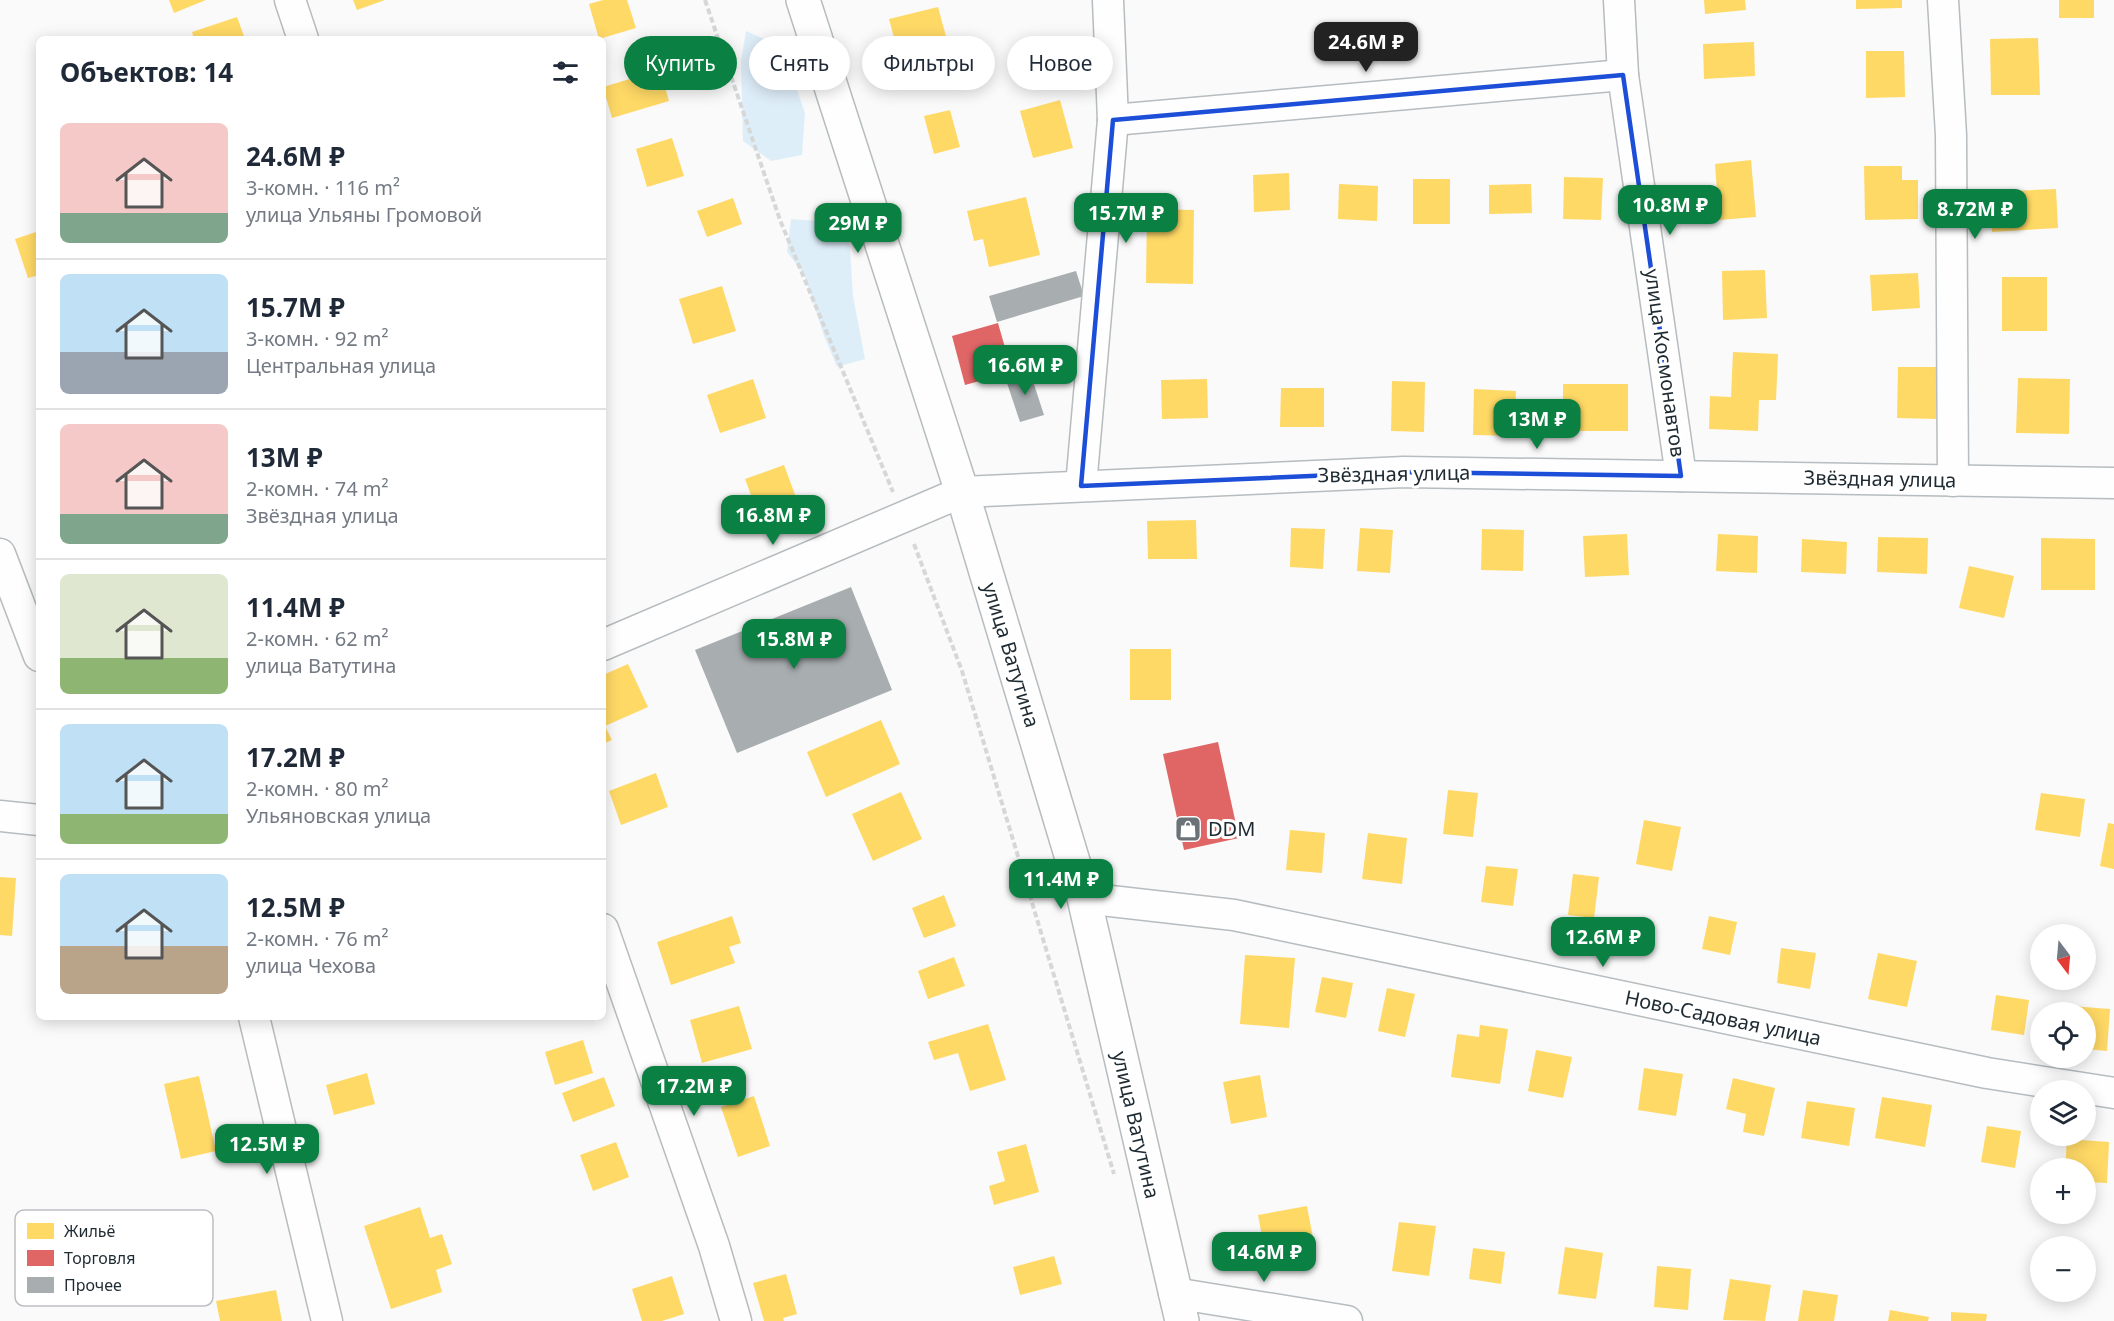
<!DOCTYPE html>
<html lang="ru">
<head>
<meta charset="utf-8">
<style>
	body { margin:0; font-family:"Noto Sans",sans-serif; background:#f6f6f7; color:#1f2937; height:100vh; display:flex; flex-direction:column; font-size:22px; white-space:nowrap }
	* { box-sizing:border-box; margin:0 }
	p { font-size:20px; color:#747a83 }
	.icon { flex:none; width:33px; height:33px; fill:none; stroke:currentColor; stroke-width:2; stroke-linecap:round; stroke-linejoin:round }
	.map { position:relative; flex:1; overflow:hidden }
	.drawer { position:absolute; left:36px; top:36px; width:570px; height:984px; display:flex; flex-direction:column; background:#fff; border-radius:9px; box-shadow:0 3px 15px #0003 }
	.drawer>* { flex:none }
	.top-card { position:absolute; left:624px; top:36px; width:570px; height:54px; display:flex; gap:12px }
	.needle { width:39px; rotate:164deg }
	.fabs { position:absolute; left:2030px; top:924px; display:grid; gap:12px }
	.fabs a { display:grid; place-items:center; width:66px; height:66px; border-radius:50%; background:#fff; box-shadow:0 3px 15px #0003; font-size:30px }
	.price { position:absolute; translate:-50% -51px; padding:0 14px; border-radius:12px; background:#0b8043; color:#fff; font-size:20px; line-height:39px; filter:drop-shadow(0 2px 3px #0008) }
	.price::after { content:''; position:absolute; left:50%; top:36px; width:18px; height:14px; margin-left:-9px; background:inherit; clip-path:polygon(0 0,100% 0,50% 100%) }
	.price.active { background:#222; color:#fff }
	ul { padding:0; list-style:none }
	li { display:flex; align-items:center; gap:18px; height:150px; padding:0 24px }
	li+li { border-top:2px solid #e0e1e3 }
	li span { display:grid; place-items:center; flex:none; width:168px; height:120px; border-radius:9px; color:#555 }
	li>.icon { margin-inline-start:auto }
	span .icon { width:72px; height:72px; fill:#fffc; stroke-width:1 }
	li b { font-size:26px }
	h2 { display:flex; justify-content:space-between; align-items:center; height:72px; padding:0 24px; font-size:26px }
	.chip { padding:0 21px; border-radius:27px; background:#fff; box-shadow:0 3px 15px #0003; font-size:21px; line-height:54px }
	.chip.active { background:#0b8043; color:#fff }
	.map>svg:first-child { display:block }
	.green { fill:#deeef9 }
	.homes { fill:#ffd966 }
	.shops { fill:#e06666 }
	.building { fill:#a8adb0 }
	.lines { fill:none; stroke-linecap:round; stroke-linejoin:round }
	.minor-casing { stroke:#b6bcbf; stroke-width:33 }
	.secondary-casing { stroke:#b6bcbf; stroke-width:36 }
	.path { stroke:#d6d8d8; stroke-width:4; stroke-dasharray:6 3; stroke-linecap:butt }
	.minor { stroke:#fefefe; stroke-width:30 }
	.secondary { stroke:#fefefe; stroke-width:33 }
	.marked { fill:none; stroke:#1d4ed8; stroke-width:4.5; stroke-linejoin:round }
	.labels { text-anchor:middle; stroke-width:6; stroke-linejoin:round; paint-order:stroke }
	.street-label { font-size:20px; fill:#1e2a32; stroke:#fff }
	.poi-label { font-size:20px; fill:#1e2a32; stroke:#fff; text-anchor:start }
	.key { fill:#fff; stroke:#bcbfc2; stroke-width:1.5 }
	.key-label { font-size:16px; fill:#1e2a32 }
</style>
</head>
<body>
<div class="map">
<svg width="2114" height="1321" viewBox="0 0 2114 1321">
	<rect width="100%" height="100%" fill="#fafafa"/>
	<g class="green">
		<path d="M746 31 782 47 805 113 802 155 771 161 743 141 741 61Z"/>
		<path d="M791 219 843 223 850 249 853 296 865 359 837 367 824 336 804 274 787 252Z"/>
	</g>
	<g class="homes">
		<path d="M169 0H206L174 13Z"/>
		<path d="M353 0H385L357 10Z"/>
		<path d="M603 0H627L636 28 599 39 589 4Z"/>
		<path d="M1704 0H1745L1746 10 1705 14Z"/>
		<path d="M1856 0H1902V8L1856 9Z"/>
		<rect x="2059" y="0" width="35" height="18"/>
		<path d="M938 7 951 55 902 68 889 19Z"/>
		<path d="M237 17 245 39H194L192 32Z"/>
		<path d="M2038 38 2040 95H1991L1990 39Z"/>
		<path d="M1754 42 1755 76 1704 79 1703 44Z"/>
		<path d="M1866 51H1904L1905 97 1866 98Z"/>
		<path d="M660 70 669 101 612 118 603 87Z"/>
		<path d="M1060 100 1073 148 1033 158 1020 111Z"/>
		<path d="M950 110 960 147 934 154 924 116Z"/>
		<path d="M672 138 684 176 647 187 636 149Z"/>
		<path d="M1751 160 1756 217 1719 220 1715 164Z"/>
		<path d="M1864 166H1902V180H1918V219L1865 220Z"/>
		<path d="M1289 173 1290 210 1254 212 1253 175Z"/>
		<path d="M1564 177 1603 178 1601 220 1563 219Z"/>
		<rect x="1413" y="179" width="37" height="45"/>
		<path d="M1339 184 1378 186 1377 221 1338 219Z"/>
		<path d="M1531 184 1532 213 1489 214V185Z"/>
		<path d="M2056 189 2058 228 1992 232 1989 192Z"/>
		<path d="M1026 197 1040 255 989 267 983 239 974 241 967 211Z"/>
		<path d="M733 198 742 224 707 237 697 211Z"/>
		<path d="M1147 209 1194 210 1193 284 1146 283Z"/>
		<path d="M39 231V275L28 278 15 239Z"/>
		<path d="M1765 270 1767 318 1723 320 1722 271Z"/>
		<path d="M1918 273 1920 308 1872 311 1870 275Z"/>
		<rect x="2002" y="277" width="45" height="54"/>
		<path d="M722 286 736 331 693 344 679 299Z"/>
		<path d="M1733 352 1778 354 1776 400H1759L1758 431 1709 429 1710 396 1731 397Z"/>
		<path d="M1898 367H1938L1936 419 1897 418Z"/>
		<path d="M2018 378 2070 379 2069 434 2016 433Z"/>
		<path d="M753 379 766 418 720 433 707 395Z"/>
		<path d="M1207 379 1208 418 1162 419 1161 380Z"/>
		<path d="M1392 381 1425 382 1424 432 1391 431Z"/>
		<rect x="1563" y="384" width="65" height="47"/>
		<path d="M1281 388H1324V427H1280Z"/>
		<path d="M1474 389 1516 391 1514 436 1473 435Z"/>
		<path d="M784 465 797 500 758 514 745 479Z"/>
		<path d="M1196 520 1197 559H1148L1147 521Z"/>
		<path d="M1291 528 1325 529 1323 569 1290 567Z"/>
		<path d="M1360 528 1393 530 1390 573 1357 571Z"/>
		<path d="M1482 529 1524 530 1523 571 1481 570Z"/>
		<path d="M1627 534 1629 575 1585 577 1583 536Z"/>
		<path d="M1718 534 1758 536 1757 573 1716 571Z"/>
		<path d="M1878 537 1928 538 1927 574 1877 572Z"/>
		<path d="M2041 538 2095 539V590H2041Z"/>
		<path d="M1802 539 1847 542 1846 574 1801 572Z"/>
		<path d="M1969 566 2014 576 2004 618 1959 608Z"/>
		<rect x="1130" y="649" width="41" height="51"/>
		<path d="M628 664 648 707 605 726 612 740 603 744V675Z"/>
		<path d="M881 720 900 764 826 797 807 752Z"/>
		<path d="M656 773 668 807 621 825 609 791Z"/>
		<path d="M1448 790 1478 793 1473 837 1443 834Z"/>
		<path d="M901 792 922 839 873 861 852 814Z"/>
		<path d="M2041 793 2085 799 2080 837 2035 830Z"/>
		<path d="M1644 820 1681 827 1672 871 1636 864Z"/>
		<path d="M2108 823 2114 824V869L2100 866Z"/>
		<path d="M1290 830 1325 833 1322 873 1286 870Z"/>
		<path d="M1368 833 1407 838 1402 884 1362 879Z"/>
		<path d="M1486 866 1518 869 1513 906 1481 902Z"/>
		<path d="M1573 874 1599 877 1594 918 1568 915Z"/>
		<path d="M0 877 16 878 12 936 0 935Z"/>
		<path d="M944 895 956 926 924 938 912 908Z"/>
		<path d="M732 916 741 943 729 947 735 963 671 985 657 942Z"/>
		<path d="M1709 916 1737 922 1730 955 1702 949Z"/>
		<path d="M1781 948 1816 953 1810 989 1777 983Z"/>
		<path d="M1878 953 1917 961 1907 1007 1868 999Z"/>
		<path d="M1245 955 1295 958 1289 1028 1240 1024Z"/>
		<path d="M954 957 965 986 928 999 918 971Z"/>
		<path d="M1322 977 1353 983 1346 1018 1315 1012Z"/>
		<path d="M1387 988 1415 994 1405 1037 1378 1031Z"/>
		<path d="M1996 995 2029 1000 2024 1035 1991 1030Z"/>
		<path d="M739 1006 752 1049 702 1063 690 1020Z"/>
		<path d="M2071 1006 2110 1009 2107 1051 2085 1049V1012H2071Z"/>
		<path d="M988 1024 1006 1080 970 1091 958 1053 934 1060 928 1042Z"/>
		<path d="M1480 1025 1508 1029 1500 1084 1451 1077 1457 1034 1479 1037Z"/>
		<path d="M583 1040 593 1073 555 1085 545 1052Z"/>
		<path d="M1536 1050 1572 1057 1563 1098 1528 1091Z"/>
		<path d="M1644 1068 1683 1074 1676 1116 1638 1110Z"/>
		<path d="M367 1073 375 1104 334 1115 326 1085Z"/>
		<path d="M1260 1075 1267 1117 1231 1124 1223 1082Z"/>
		<path d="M199 1076 216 1151 181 1159 164 1084Z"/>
		<path d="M604 1077 615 1106 573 1122 562 1093Z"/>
		<path d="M1733 1078 1775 1088 1764 1136 1743 1132 1746 1114 1726 1109Z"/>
		<path d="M754 1096 770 1146 738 1157 721 1107Z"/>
		<path d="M1882 1097 1932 1105 1925 1147 1875 1138Z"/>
		<path d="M1807 1101 1855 1108 1849 1146 1801 1138Z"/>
		<path d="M1987 1126 2021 1131 2015 1168 1981 1162Z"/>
		<path d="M2067 1139 2109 1142 2107 1183 2085 1182V1168H2065Z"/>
		<path d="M616 1142 629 1177 593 1191 580 1155Z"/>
		<path d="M1026 1144 1039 1192 994 1205 989 1186 1005 1181 997 1152Z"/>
		<path d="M1307 1206 1313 1238 1264 1247 1258 1215Z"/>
		<path d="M420 1207 430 1238 442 1234 452 1264 436 1270 442 1292 391 1309 364 1226Z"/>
		<path d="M1399 1222 1436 1226 1429 1276 1392 1271Z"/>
		<path d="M1565 1247 1603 1253 1596 1299 1558 1294Z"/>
		<path d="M1473 1248 1505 1252 1501 1284 1469 1279Z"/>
		<path d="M1054 1256 1062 1284 1020 1295 1013 1267Z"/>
		<path d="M1657 1266 1691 1269 1688 1310 1654 1307Z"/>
		<path d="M786 1274 797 1314 783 1318 784 1321H764L753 1283Z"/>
		<path d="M672 1276 684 1314 662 1321H642L632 1289Z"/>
		<path d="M1730 1279 1771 1285 1765 1321 1723 1320Z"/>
		<path d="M276 1290 282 1321H220L216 1301Z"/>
		<path d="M1803 1290 1838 1295 1834 1321H1798Z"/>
		<path d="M1890 1310 1929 1317 1928 1321H1888Z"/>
		<path d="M1951 1312 1987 1314 1986 1321H1951Z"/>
	</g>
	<g class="shops">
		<path d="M998 323 1012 372 965 385 952 336Z"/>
		<path d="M1218 742 1239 838 1184 850 1163 754Z"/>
	</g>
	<g class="building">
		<path d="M1076 271 1084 296 997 322 989 296Z"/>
		<path d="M1029 369 1044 415 1020 422 1005 377Z"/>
		<path d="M851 587 892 690 737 753 695 650Z"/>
	</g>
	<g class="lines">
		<defs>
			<g id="minor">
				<path d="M290 0 303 39"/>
				<path d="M1619 0 1623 75 1681 476"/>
				<path d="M1943 0 1951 135 1953 481"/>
				<path d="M1113 120 1623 75"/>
				<path d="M1081 486 1113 120 1108 0"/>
				<path d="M0 554 39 656"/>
				<path d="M603 645 962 492 1404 472 2114 483"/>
				<path d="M0 816 39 820"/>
				<path d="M1084 898 1234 915 1987 1073 2114 1093"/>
				<path d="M603 929 714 1246 736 1321"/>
				<path d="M254 1017 327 1321"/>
				<path d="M1174 1293 1347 1321"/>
			</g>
			<path id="secondary" d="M803 0 962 492 1084 898 1182 1321"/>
		</defs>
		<use href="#minor" class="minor-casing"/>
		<use href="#secondary" class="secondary-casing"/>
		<g class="path">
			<path d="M705 0 780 220 893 492"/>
			<path d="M914 544 962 671 1114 1174"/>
		</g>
		<use href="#minor" class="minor"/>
		<use href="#secondary" class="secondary"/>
	</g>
	<path class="marked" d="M1623 75 1681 476 1404 472 1081 486 1113 120Z"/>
	<defs>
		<symbol id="shop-square" viewBox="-11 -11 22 22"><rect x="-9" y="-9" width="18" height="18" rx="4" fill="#6b7378" stroke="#fff"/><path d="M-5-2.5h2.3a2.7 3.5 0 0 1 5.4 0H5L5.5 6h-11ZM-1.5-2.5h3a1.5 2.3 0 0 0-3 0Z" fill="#fff"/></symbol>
	</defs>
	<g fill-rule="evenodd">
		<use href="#shop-square" x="1173" y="814" width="30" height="30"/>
	</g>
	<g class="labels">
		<g class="street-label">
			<text transform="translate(1665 363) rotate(82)" y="7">улица Космонавтов</text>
			<text transform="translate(1394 474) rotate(-1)" y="7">Звёздная улица</text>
			<text transform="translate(1880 479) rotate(1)" y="7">Звёздная улица</text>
			<text transform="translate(1011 655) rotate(73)" y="7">улица Ватутина</text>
			<text transform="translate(1723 1018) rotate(12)" y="7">Ново-Садовая улица</text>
			<text transform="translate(1136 1125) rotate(77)" y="7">улица Ватутина</text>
		</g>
		<g class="poi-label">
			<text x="1208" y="836">DDM</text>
		</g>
	</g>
	<rect x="15" y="1210" width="198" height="96" rx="9" class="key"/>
	<rect x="27" y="1223" width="27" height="16" fill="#ffd966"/>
	<rect x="27" y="1250" width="27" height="16" fill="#e06666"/>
	<rect x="27" y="1277" width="27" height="16" fill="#a8adb0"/>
	<g class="key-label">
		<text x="64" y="1237">Жильё</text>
		<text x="64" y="1264">Торговля</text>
		<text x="64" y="1291">Прочее</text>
	</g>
</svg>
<div class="fabs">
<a><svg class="needle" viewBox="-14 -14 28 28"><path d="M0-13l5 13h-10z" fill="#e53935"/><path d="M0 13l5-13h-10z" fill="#747a83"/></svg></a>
<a><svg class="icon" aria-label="locate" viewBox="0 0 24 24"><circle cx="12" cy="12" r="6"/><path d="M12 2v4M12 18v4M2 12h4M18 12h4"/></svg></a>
<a><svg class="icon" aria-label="layers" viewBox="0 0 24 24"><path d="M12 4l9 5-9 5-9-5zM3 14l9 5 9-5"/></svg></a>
<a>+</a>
<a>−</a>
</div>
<b class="price active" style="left:1366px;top:73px">24.6M ₽</b>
<b class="price" style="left:1670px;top:236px">10.8M ₽</b>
<b class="price" style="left:1975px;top:240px">8.72M ₽</b>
<b class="price" style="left:1126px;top:244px">15.7M ₽</b>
<b class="price" style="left:858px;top:254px">29M ₽</b>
<b class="price" style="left:1025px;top:396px">16.6M ₽</b>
<b class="price" style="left:1537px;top:450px">13M ₽</b>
<b class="price" style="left:773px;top:546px">16.8M ₽</b>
<b class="price" style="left:794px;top:670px">15.8M ₽</b>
<b class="price" style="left:1061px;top:910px">11.4M ₽</b>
<b class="price" style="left:1603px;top:968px">12.6M ₽</b>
<b class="price" style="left:694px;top:1117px">17.2M ₽</b>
<b class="price" style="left:267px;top:1175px">12.5M ₽</b>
<b class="price" style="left:1264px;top:1283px">14.6M ₽</b>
<div class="top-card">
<a class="chip active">Купить</a>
<a class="chip">Снять</a>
<a class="chip">Фильтры</a>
<a class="chip">Новое</a>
</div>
<section class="drawer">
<h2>Объектов: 14<svg class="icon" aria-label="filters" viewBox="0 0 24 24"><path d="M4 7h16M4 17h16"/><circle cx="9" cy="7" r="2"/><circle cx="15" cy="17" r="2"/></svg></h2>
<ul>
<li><span style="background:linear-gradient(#f6c9c9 75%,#7fa58c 0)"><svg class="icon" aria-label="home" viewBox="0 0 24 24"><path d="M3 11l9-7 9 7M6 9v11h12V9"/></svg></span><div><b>24.6M ₽</b><p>3-комн. · 116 m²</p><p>улица Ульяны Громовой</p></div></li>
<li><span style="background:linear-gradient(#bfe0f5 65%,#9aa5b1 0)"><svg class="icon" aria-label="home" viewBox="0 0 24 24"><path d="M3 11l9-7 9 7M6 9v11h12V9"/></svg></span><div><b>15.7M ₽</b><p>3-комн. · 92 m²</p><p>Центральная улица</p></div></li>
<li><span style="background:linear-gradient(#f6c9c9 75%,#7fa58c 0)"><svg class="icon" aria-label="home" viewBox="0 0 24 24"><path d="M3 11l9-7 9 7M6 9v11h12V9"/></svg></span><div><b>13M ₽</b><p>2-комн. · 74 m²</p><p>Звёздная улица</p></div></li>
<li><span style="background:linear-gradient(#dfe7d0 70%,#8fb573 0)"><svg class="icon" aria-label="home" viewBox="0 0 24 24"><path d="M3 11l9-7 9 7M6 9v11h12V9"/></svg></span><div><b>11.4M ₽</b><p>2-комн. · 62 m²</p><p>улица Ватутина</p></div></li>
<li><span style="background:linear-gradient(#bfe0f5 75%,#8fb573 0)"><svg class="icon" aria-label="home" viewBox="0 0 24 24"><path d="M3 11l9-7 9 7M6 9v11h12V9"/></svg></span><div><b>17.2M ₽</b><p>2-комн. · 80 m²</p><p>Ульяновская улица</p></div></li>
<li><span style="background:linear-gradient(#bfe0f5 60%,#b9a48a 0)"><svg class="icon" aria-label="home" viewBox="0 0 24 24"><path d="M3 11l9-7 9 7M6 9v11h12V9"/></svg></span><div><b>12.5M ₽</b><p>2-комн. · 76 m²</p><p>улица Чехова</p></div></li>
</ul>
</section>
</div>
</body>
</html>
